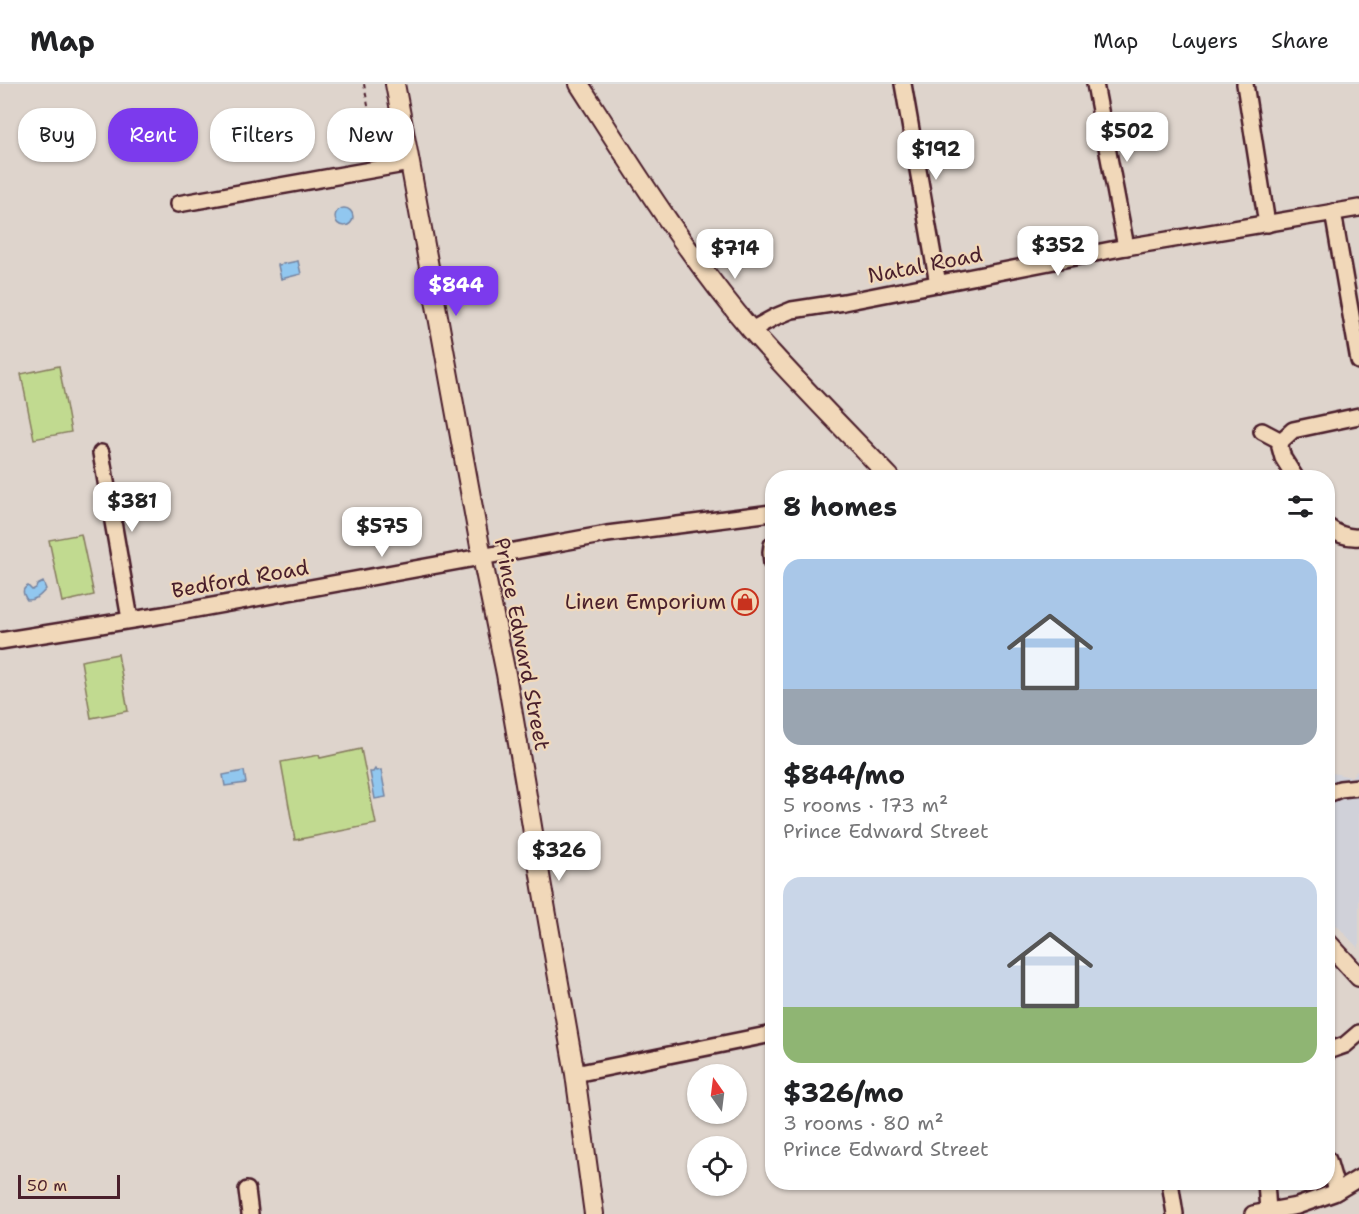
<!DOCTYPE html>
<html lang="en">
<head>
<meta charset="utf-8">
<style>
	body { margin:0; font-family:"Shantell Sans",sans-serif; background:#f2f2f2; color:#202124; height:100vh; display:flex; flex-direction:column; font-size:22px; white-space:nowrap }
	* { box-sizing:border-box; margin:0 }
	p { font-size:20px; color:#757577 }
	.icon { flex:none; width:33px; height:33px; fill:none; stroke:currentColor; stroke-width:2; stroke-linecap:round; stroke-linejoin:round }
	.map { position:relative; flex:1; overflow:hidden }
	.sheet { position:absolute; left:765px; top:386px; width:570px; height:720px; display:flex; flex-direction:column; background:#fff; border-radius:24px; box-shadow:0 2px 4px #0004 }
	.sheet>* { flex:none }
	.banner { position:absolute; left:18px; top:24px; width:570px; height:54px; display:flex; gap:12px }
	.needle { width:39px; rotate:346deg }
	.buttons { position:absolute; left:687px; top:980px; display:grid; gap:12px }
	.buttons a { display:grid; place-items:center; width:60px; height:60px; border-radius:50%; background:#fff; box-shadow:0 2px 4px #0004; font-size:30px }
	.scale { position:absolute; left:18px; bottom:15px; width:102px; box-sizing:border-box; padding-left:6px; border:3px solid #4a1f2b; border-top:0; font-size:16px; line-height:21px; white-space:nowrap; color:#4a1f2b; -webkit-text-stroke:4px #f1d8b9; paint-order:stroke }
	.price { position:absolute; translate:-50% -51px; padding:0 14px; border-radius:12px; background:#fff; color:#222; font-size:20px; line-height:39px; filter:drop-shadow(0 2px 3px #0008) }
	.price::after { content:''; position:absolute; left:50%; top:36px; width:18px; height:14px; margin-left:-9px; background:inherit; clip-path:polygon(0 0,100% 0,50% 100%) }
	.price.on { background:#7c3aed; color:#fff }
	ul { padding:0; list-style:none }
	li { display:grid; align-content:center; gap:12px; height:318px; padding:0 18px }
	li span { display:grid; place-items:center; height:186px; border-radius:18px; color:#555 }
	li>.icon { margin-inline-start:auto }
	span .icon { width:108px; height:108px; fill:#fffc; stroke-width:1 }
	li b { font-size:26px }
	h2 { display:flex; justify-content:space-between; align-items:center; height:72px; padding:0 18px; font-size:26px }
	.pill { padding:0 21px; border-radius:24px; background:#fff; box-shadow:0 2px 4px #0004; font-size:21px; line-height:54px }
	.pill.on { background:#7c3aed; color:#fff }
	header { display:flex; align-items:center; gap:36px; box-sizing:border-box; height:84px; padding:0 30px; background:#fff; border-bottom:2px solid #e0e0e0 }
	header strong { font-size:28px }
	nav { display:flex; gap:33px; margin-inline-start:auto; font-size:21px }
	.map>svg:first-child { display:block }
	.built { fill:#d0d1d9 }
	.green { fill:#c1da90; stroke:#867c5e; stroke-width:1.5 }
	.water { fill:#91c7ef; stroke:#7584a1; stroke-width:1.5 }
	.lines { fill:none; stroke-linecap:round; stroke-linejoin:round }
	.minor-casing { stroke:#4a1f2b; stroke-width:20 }
	.major-casing { stroke:#4a1f2b; stroke-width:22 }
	.path { stroke:#4a1f2b; stroke-width:2; stroke-dasharray:4.5 4.5; stroke-linecap:butt }
	.minor { stroke:#f1d8b9; stroke-width:15 }
	.major { stroke:#f1d8b9; stroke-width:18 }
	.labels { text-anchor:middle; stroke-width:4.5; stroke-linejoin:round; paint-order:stroke }
	.street-label { font-size:21px; fill:#4a1f2b; stroke:#f1d8b9 }
	.poi-label { font-size:21px; fill:#4a1f2b; stroke:#f1d8b9; text-anchor:end }
</style>
</head>
<body>
<header>
<strong>Map</strong>
<nav><a>Map</a><a>Layers</a><a>Share</a></nav>
</header>
<div class="map">
<svg width="1359" height="1130" viewBox="0 0 1359 1130">
	<rect width="100%" height="100%" fill="#ded4cc"/>
	<filter id="ink" filterUnits="userSpaceOnUse"><feTurbulence type="fractalNoise" baseFrequency=".0167" numOctaves="2"/><feDisplacementMap in="SourceGraphic" scale="12" xChannelSelector="R" yChannelSelector="G"/><feConvolveMatrix kernelMatrix="1 2 1 2 8 2 1 2 1" color-interpolation-filters="sRGB"/></filter>
	<g filter="url(#ink)">
		<path class="built" d="M1359 685V865L1328 832V688L1351 693Z"/>
		<g class="green">
			<path d="M59 282 71 348 34 355 21 290Z"/>
			<path d="M81 450 94 511 62 518 49 456Z"/>
			<path d="M118 570 128 627 91 634 81 577Z"/>
			<path d="M361 665 376 740 295 756 281 678 319 671 320 674Z"/>
		</g>
		<g class="water">
			<circle cx="344" cy="133" r="9"/>
			<path d="M298 177 301 190 281 195 278 181Z"/>
			<path d="M43 498 46 505C40 512 36 516 27 516 23 510 21 505 28 502L32 506 36 504 37 501Z"/>
			<path d="M375 685 377 687 381 686 386 713 375 715 370 688H373Z"/>
			<path d="M244 687 246 699 225 702 223 691Z"/>
		</g>
		<g class="lines">
			<defs>
				<g id="minor">
					<path d="M903 0 938 200"/>
					<path d="M1095 0 1126 163"/>
					<path d="M1245 0 1267 140"/>
					<path d="M178 120 410 79"/>
					<path d="M1333 128 1359 277"/>
					<path d="M751 246 775 233 792 226 844 218 1126 163 1359 124"/>
					<path d="M1262 347 1281 357"/>
					<path d="M101 369 130 535"/>
					<path d="M1295 393 1283 374 1280 363 1281 357 1293 346 1359 332"/>
					<path d="M1328 443C1337 450 1347 454 1359 453"/>
					<path d="M772 461 771 468 772 479"/>
					<path d="M0 557 163 531 607 450 772 429"/>
					<path d="M1328 710 1340 705 1359 703"/>
					<path d="M1328 967 1345 961 1359 949"/>
					<path d="M575 990 772 950"/>
					<path d="M1328 1076 1337 1107"/>
					<path d="M1170 1098 1175 1130"/>
					<path d="M1266 1098 1268 1127"/>
					<path d="M247 1106 250 1130"/>
					<path d="M1253 1130 1297 1122 1334 1109 1359 1094"/>
				</g>
				<g id="major">
					<path d="M395 0 410 79 482 473 506 590 524 694 542 803 575 990 594 1130"/>
					<path d="M579 0C633 84 687 171 752 247 796 297 844 345 890 393"/>
					<path d="M1328 859 1359 893"/>
				</g>
			</defs>
			<use href="#minor" class="minor-casing"/>
			<use href="#major" class="major-casing"/>
			<path class="path" d="M364 0 377 71"/>
			<use href="#minor" class="minor"/>
			<use href="#major" class="major"/>
		</g>
	</g>
	<defs>
		<symbol id="shop-ring" viewBox="-11 -11 22 22"><circle r="9.5" fill="#f1d8b9" stroke="#c8321e" stroke-width="1.5"/><path d="M-5-2.5h2.3a2.7 3.5 0 0 1 5.4 0H5L5.5 6h-11ZM-1.5-2.5h3a1.5 2.3 0 0 0-3 0Z" fill="#c8321e"/></symbol>
	</defs>
	<g fill-rule="evenodd">
		<use href="#shop-ring" x="730" y="503" width="30" height="30"/>
	</g>
	<g class="labels">
		<g class="street-label">
			<text transform="translate(925 181) rotate(-11)" y="7">Natal Road</text>
			<text transform="translate(240 495) rotate(-10)" y="7">Bedford Road</text>
			<text transform="translate(522 560) rotate(79)" y="7">Prince Edward Street</text>
		</g>
		<g class="poi-label">
			<text x="726" y="525">Linen Emporium</text>
		</g>
	</g>
</svg>
<div class="buttons">
<a><svg class="needle" viewBox="-14 -14 28 28"><path d="M0-13l5 13h-10z" fill="#e53935"/><path d="M0 13l5-13h-10z" fill="#757577"/></svg></a>
<a><svg class="icon" aria-label="locate" viewBox="0 0 24 24"><circle cx="12" cy="12" r="6"/><path d="M12 2v4M12 18v4M2 12h4M18 12h4"/></svg></a>
</div>
<div class="scale">50 m</div>
<b class="price" style="left:1127px;top:79px">$502</b>
<b class="price" style="left:936px;top:97px">$192</b>
<b class="price" style="left:1058px;top:193px">$352</b>
<b class="price" style="left:735px;top:196px">$714</b>
<b class="price on" style="left:456px;top:233px">$844</b>
<b class="price" style="left:132px;top:449px">$381</b>
<b class="price" style="left:382px;top:474px">$575</b>
<b class="price" style="left:559px;top:798px">$326</b>
<div class="banner">
<a class="pill">Buy</a>
<a class="pill on">Rent</a>
<a class="pill">Filters</a>
<a class="pill">New</a>
</div>
<section class="sheet">
<h2>8 homes<svg class="icon" aria-label="filters" viewBox="0 0 24 24"><path d="M4 7h16M4 17h16"/><circle cx="9" cy="7" r="2"/><circle cx="15" cy="17" r="2"/></svg></h2>
<ul>
<li><span style="background:linear-gradient(#a9c7e8 70%,#9aa5b1 0)"><svg class="icon" aria-label="home" viewBox="0 0 24 24"><path d="M3 11l9-7 9 7M6 9v11h12V9"/></svg></span><div><b>$844/mo</b><p>5 rooms · 173 m²</p><p>Prince Edward Street</p></div></li>
<li><span style="background:linear-gradient(#c9d6e8 70%,#8fb573 0)"><svg class="icon" aria-label="home" viewBox="0 0 24 24"><path d="M3 11l9-7 9 7M6 9v11h12V9"/></svg></span><div><b>$326/mo</b><p>3 rooms · 80 m²</p><p>Prince Edward Street</p></div></li>
</ul>
</section>
</div>
</body>
</html>
